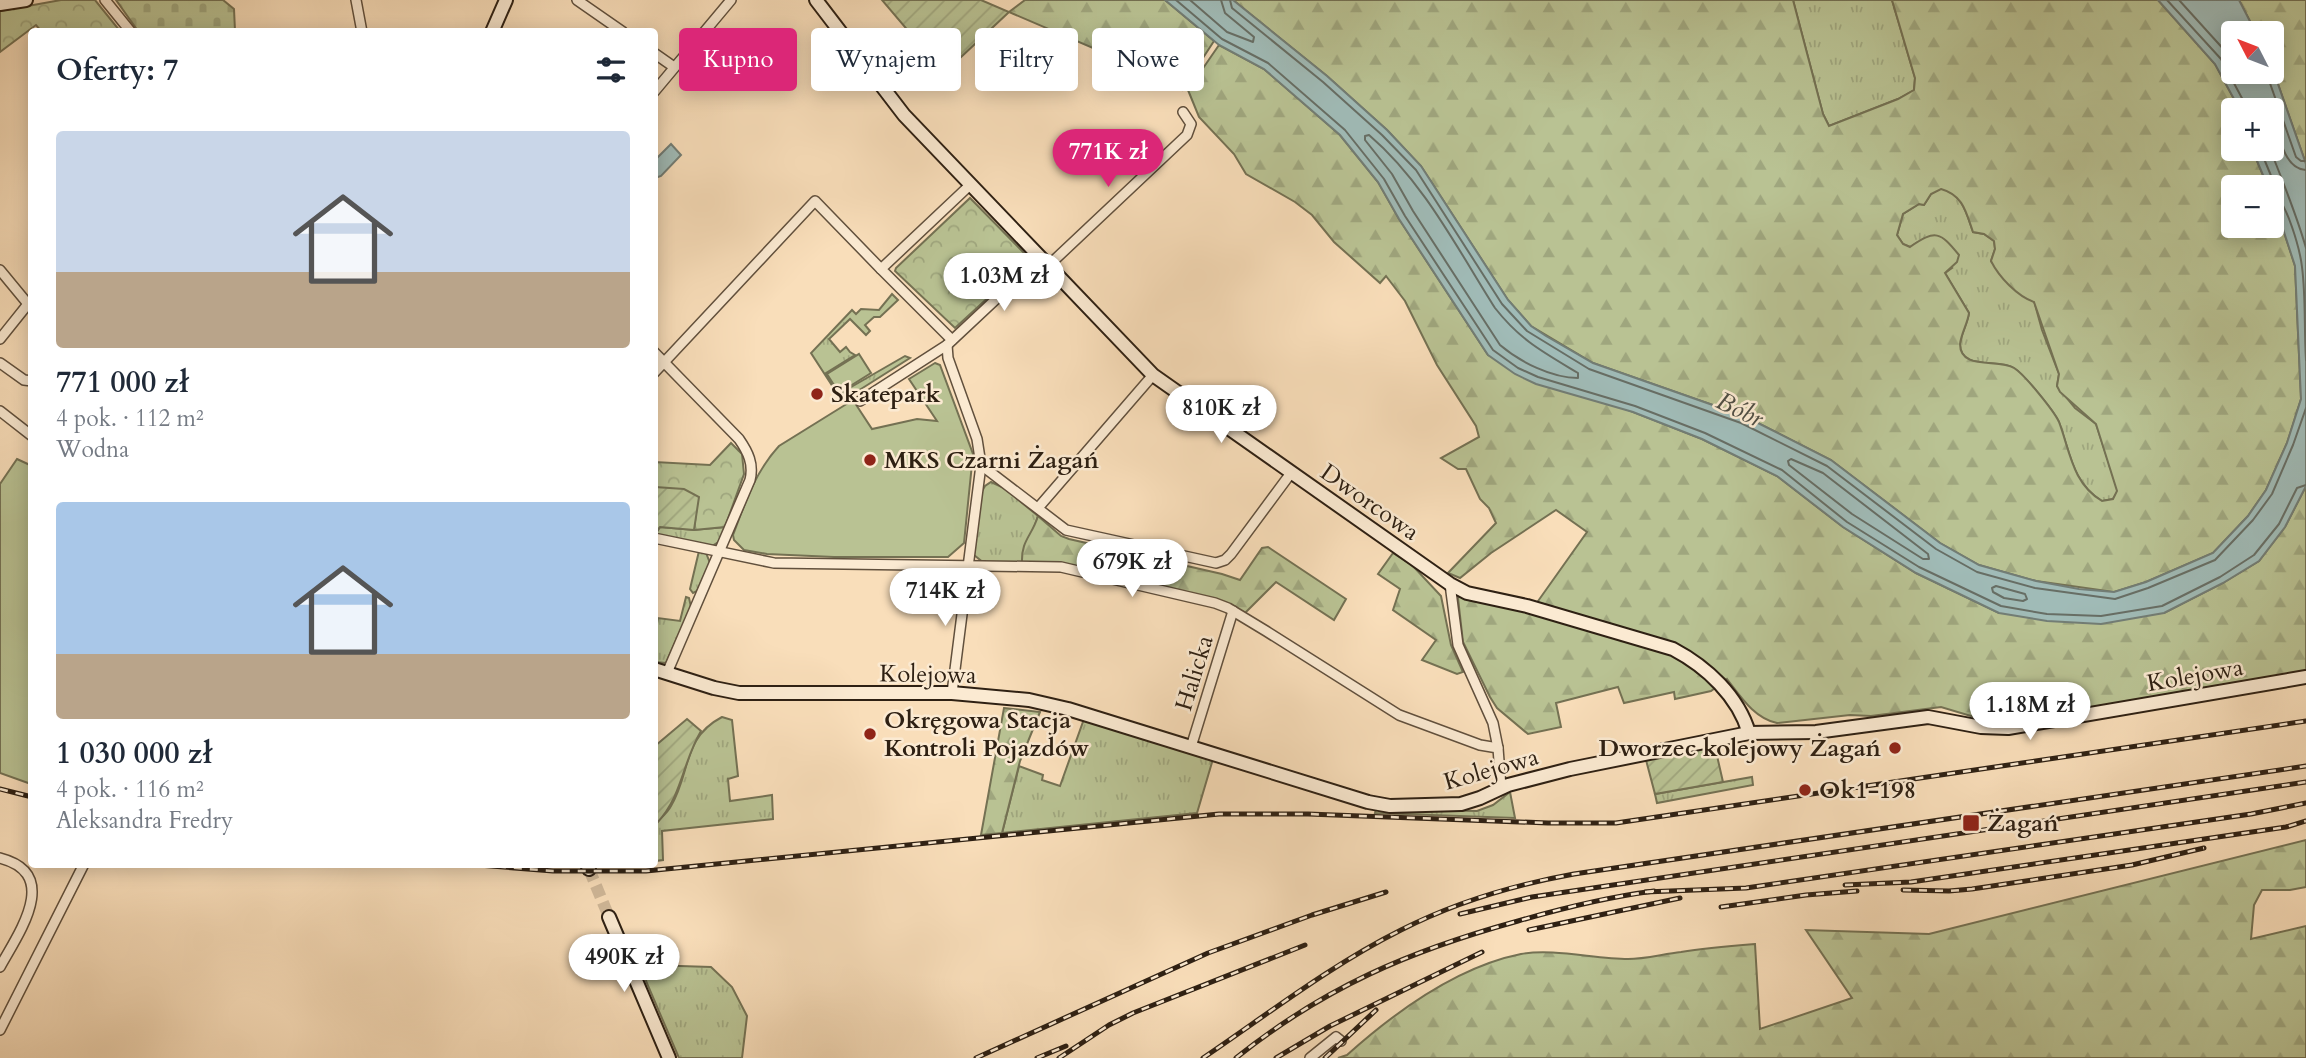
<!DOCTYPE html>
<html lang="pl">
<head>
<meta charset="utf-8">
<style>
	body { margin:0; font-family:Cardo,serif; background:#f6f6f7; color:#1f2937; height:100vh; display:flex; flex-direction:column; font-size:26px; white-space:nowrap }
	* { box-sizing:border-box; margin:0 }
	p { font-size:23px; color:#747a83 }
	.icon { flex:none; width:38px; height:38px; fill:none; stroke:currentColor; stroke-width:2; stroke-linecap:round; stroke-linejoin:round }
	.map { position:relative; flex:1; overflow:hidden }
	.sheet { position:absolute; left:28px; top:28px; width:630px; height:840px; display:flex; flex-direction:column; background:#fff; border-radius:7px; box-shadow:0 4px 18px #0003 }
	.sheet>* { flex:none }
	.top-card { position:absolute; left:679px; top:28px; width:665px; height:63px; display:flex; gap:14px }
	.needle { width:46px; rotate:312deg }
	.tools { position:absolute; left:2221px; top:21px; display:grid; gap:14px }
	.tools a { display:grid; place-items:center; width:63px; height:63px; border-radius:7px; background:#fff; box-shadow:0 4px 18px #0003; font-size:35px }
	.price { position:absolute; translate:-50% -60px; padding:0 16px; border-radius:24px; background:#fff; color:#222; font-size:23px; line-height:46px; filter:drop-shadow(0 2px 4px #0008) }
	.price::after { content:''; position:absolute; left:50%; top:42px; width:21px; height:16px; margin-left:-10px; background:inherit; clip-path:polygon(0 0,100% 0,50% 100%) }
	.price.selected { background:#db2777; color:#fff }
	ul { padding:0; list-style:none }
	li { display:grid; align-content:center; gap:14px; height:371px; padding:0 28px }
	li span { display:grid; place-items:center; height:217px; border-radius:7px; color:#555 }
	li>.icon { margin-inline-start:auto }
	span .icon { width:126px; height:126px; fill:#fffc; stroke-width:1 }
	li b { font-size:30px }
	h2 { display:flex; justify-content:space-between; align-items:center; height:84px; padding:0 28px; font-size:30px }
	.pill { padding:0 24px; border-radius:7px; background:#fff; box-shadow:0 4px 18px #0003; font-size:24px; line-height:63px }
	.pill.selected { background:#db2777; color:#fff }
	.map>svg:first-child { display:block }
	.grass { fill:url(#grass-tufts); stroke:#747153; stroke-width:2 }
	.forest { fill:url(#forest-firs); stroke:#747153; stroke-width:2; fill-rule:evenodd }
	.cemetery { fill:url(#cemetery-stones); stroke:#747153; stroke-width:2 }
	.park { fill:url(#park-crowns); stroke:#747153; stroke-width:2 }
	.garden { fill:url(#garden-furrows); stroke:#747153; stroke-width:2 }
	.pitch { fill:#b9c293; stroke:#747153; stroke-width:2 }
	.water { fill:#a0bbb7; stroke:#727d75; stroke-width:2 }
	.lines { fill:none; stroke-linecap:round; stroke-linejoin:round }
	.shore { stroke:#676e65; stroke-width:2 }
	.secondary-tunnel { stroke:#d0b899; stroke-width:12; stroke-dasharray:12 6; stroke-linecap:butt }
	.street-casing { stroke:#61503d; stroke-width:12 }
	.secondary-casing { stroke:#2e2013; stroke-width:16 }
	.street { stroke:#fbead2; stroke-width:9 }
	.secondary { stroke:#fbead2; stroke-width:12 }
	.rail-casing { stroke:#2e2013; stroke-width:5 }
	.rail { stroke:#fbead2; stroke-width:2.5; stroke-dasharray:8; stroke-linecap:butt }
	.poi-dot { fill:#8f2418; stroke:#fbead2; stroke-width:2.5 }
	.labels { text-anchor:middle; stroke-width:5; stroke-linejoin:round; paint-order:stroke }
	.poi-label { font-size:24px; font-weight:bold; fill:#2e2013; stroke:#fbead2; text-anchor:start }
	.street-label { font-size:24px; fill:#2e2013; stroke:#fbead2 }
	.water-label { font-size:26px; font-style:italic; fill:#504e44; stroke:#fbead2 }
</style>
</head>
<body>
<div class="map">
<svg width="2306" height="1058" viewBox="0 0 2306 1058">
	<defs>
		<pattern id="grass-tufts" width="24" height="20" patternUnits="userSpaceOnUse" patternTransform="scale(1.75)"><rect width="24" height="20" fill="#b9c293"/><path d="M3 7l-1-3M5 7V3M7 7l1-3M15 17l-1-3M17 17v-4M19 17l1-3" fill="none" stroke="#9fa67e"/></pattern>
		<pattern id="forest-firs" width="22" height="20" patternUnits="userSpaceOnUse" patternTransform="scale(1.75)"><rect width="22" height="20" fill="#b9c293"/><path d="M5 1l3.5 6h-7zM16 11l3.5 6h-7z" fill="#9fa67e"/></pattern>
		<pattern id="cemetery-stones" width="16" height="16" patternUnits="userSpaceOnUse" patternTransform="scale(1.75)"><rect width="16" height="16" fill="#b9c293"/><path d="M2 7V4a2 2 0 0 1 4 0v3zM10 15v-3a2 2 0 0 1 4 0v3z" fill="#9fa67e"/></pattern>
		<pattern id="park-crowns" width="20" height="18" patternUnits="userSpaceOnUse" patternTransform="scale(1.75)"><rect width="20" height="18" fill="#b9c293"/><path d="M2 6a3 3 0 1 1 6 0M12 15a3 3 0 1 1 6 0" fill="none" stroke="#9fa67e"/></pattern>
		<pattern id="garden-furrows" width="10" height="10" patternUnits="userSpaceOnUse" patternTransform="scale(1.75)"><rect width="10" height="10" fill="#b9c293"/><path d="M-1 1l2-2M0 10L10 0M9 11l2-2" fill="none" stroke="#9fa67e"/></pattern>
	</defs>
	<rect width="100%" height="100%" fill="#f9deba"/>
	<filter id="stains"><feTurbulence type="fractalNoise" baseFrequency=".00286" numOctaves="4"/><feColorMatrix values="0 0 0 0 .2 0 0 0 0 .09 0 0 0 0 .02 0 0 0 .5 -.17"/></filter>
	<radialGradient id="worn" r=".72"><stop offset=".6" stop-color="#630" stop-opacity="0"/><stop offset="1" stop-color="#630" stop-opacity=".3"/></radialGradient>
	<g class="grass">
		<path d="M1793 0H1892L1915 78 1914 90 1898 99 1829 126 1823 114Z"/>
		<path d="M1941 188C1963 195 1966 212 1973 232L1984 234 1994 241 1995 249 1991 261C2003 275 2016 296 2034 301L2042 330 2059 374 2057 386 2075 408 2096 424 2118 491 2113 499 2102 501C2072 483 2070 451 2059 422 2054 411 2024 374 2014 368 1999 358 1960 371 1960 344 1961 334 1968 323 1969 313L1945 273 1952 268 1918 242 1910 247 1903 244 1897 235 1903 214 1919 204 1924 205 1931 194Z"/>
		<path d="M892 294 898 300 880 317H874L865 325 870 331 866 335 850 319 829 339 840 352 846 347 850 352 855 355 826 373 839 394 905 356 910 358 842 401 811 353 852 310 856 314 861 309 879 310Z"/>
		<path d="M991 482 1004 488 1038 516 1022 563H984L974 555 981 493 985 486Z"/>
		<path d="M660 527 694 530 725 527 720 541 712 546 655 535Z"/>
		<path d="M699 551 706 553 710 563 697 591 693 593 690 589Z"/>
		<path d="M686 597 689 598 691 607 666 663 655 662V635L658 618 680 621Z"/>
		<path d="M722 717 732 720 738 776 728 779 730 801 772 795 773 819 662 831 663 860 655 861 654 820 657 822C662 817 668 812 671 806 691 772 682 738 722 717Z"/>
		<path d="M1084 719 1213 759 1197 813 1002 833 1019 766 1043 775 1042 780 1060 786Z"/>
		<path d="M1752 777 1753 785 1657 803 1655 794Z"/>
		<path d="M1510 792 1515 818 1375 813 1376 809 1477 811 1493 805Z"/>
		<path d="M648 965 711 967 732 987 747 1016 742 1058H679L646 981Z"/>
	</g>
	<g class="forest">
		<path d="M1025 0H1165L1214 41 1182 90 1135 66 1009 12Z"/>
		<path d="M1233 0H1793L1823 114 1829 126 1898 99 1914 90 1915 78 1892 0H2158L2215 64 2240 110H2233V149H2252L2268 187H2233V226H2272V195L2295 266 2301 399 2287 443 2266 490 2248 516 2213 553 2146 582 2114 592 2036 581 1979 565 1940 543 1831 460 1744 416 1593 363 1531 326 1508 300 1421 166 1387 130 1327 76ZM1941 189C1963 195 1966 212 1973 232L1984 234 1994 241 1995 249 1991 261C1999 277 2017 296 2034 302L2059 374 2057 386 2060 392 2096 424 2117 491 2113 499 2102 501C2072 483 2070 451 2059 422 2054 411 2024 374 2014 368 1999 358 1960 371 1960 344 1961 334 1968 322 1969 313L1945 273 1957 262 1959 255C1940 232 1936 229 1910 247L1903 244 1897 235 1903 214 1919 204 1924 205 1931 194Z"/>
		<path d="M2239 0H2306V164L2272 67V33H2256Z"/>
		<path d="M1219 45 1264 69 1340 135 1378 182 1399 219 1488 355 1702 439 1777 476 1843 527 1916 573 1999 613H2164L2223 583 2259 561 2285 527 2306 486V674L2006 722 1981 719 1941 707 1871 716 1850 715 1777 723C1754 718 1741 697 1727 679L1711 691 1675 699 1674 692 1624 703 1618 687 1556 703 1561 727 1528 734 1497 708 1490 697 1463 642 1458 598 1460 596 1531 611 1587 532 1556 510 1491 553 1460 578 1448 573 1496 523 1489 508 1480 499 1466 469H1458L1441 458 1479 437 1476 426 1437 365 1405 301 1386 276 1380 283 1334 242 1312 215 1295 202 1246 174 1234 154 1199 117 1188 90Z"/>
		<path d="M1038 516 1061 536 1069 539 1222 574 1240 580 1262 548 1268 547 1346 599 1334 620 1276 582 1245 613 1225 602 1022 563C1021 540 1032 536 1038 516Z"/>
		<path d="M1393 553 1412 565 1441 596 1451 645 1463 672 1457 674 1422 660 1436 640 1393 610 1400 589 1378 574Z"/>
		<path d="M1004 708 1040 712 1020 761 1002 833 981 835Z"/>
		<path d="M2306 840V887L2290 890H2262L2254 905 2251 939 2306 926V1058H1338L1347 1055C1395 1012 1456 967 1521 954 1553 948 1595 959 1628 959 1645 959 1663 954 1681 952 1705 948 1730 946 1755 944L1760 1029 1852 998 1806 930 1929 934Z"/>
	</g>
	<path class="cemetery" d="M116 0H223L234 9 235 31H138Z"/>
	<g class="park">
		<path d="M61 0H95L120 31H41L36 25 0 52V11Z"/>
		<path d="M970 198 1030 259 955 328 895 271 896 268Z"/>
		<path d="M731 443 742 454 744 474 725 527 694 530 698 497 655 487V462L710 465Z"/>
	</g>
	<g class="garden">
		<path d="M882 0H981L1009 12 944 73Z"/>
		<path d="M655 487 684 489 699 497 694 530 660 527 655 533Z"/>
		<path d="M687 719 701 731C682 763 683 795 657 823L654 820 655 746Z"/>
		<path d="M1715 747 1723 782 1655 794 1646 760Z"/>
	</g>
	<g class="pitch">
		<path d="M859 354 871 373 839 393 827 374Z"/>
		<path d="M935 363 940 365 973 454 964 543 948 557H834L767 554 744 550 734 540 733 535C745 503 755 472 779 446L853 400 872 429 917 419 937 421 909 379Z"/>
		<path d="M17 459 32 466 31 784 0 773V484Z"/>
	</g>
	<g class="water">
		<path d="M1165 0H1233L1327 76 1387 130 1421 166 1508 300 1531 326 1546 336 1593 363 1744 416 1831 460 1940 543 1979 565 2036 581 2079 589 2114 592 2146 582 2213 553 2248 516 2266 490 2287 443 2301 399 2295 266 2272 195V187H2268L2252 149H2272V110H2240L2215 64 2158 0H2239L2256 33H2233V72H2272V67L2306 164V486L2285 527 2259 561 2223 583 2164 613 2101 624 2047 621 1999 613 1916 573 1843 527 1777 476 1702 439 1633 412 1536 384 1515 374 1488 355 1399 219 1378 182 1340 135 1264 69 1219 45Z"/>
		<path d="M671 144 681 155 661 176 655 178V160Z"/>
	</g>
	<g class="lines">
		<g class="shore">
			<path d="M1176 0 1222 39 1268 63 1345 130 1384 179 1405 216 1493 350 1518 368 1538 377 1635 406 1705 433 1782 470 1847 522 1919 567 2001 606 2047 614 2101 616 2162 606 2220 577 2254 555 2279 524 2297 488 2306 485"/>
			<path d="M1190 0 1227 32 1253 42 1254 37 1225 13 1221 0"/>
			<path d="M1230 0 1232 8 1323 82 1382 135 1416 170 1502 304 1527 331 1589 369 1741 423 1827 466 1936 549 1977 572 2035 588 2115 599 2148 588 2215 560 2253 520 2272 494 2293 445 2306 408"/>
			<path d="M2167 0 2221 59 2244 102 2246 110"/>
			<path d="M2179 0 2227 53 2233 63"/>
			<path d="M2266 72 2296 157 2301 161H2306"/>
			<path d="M2272 111C2278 129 2282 169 2306 170"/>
			<path d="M1365 136 1369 135C1423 181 1457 248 1495 308 1520 340 1543 352 1578 373V378C1552 378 1520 362 1500 345L1413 211 1392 174 1365 140Z"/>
			<path d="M2260 149 2274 183 2273 193C2287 202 2300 250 2302 267 2306 298 2304 329 2306 360"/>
			<path d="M2270 149C2283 182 2296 213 2306 248"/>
			<path d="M1791 459 1823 473 1928 554 1929 559H1923L1852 514 1789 465 1788 461Z"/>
			<path d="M1996 586 2025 594 2027 599 2023 601 2004 598 1993 592 1992 588Z"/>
		</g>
		<path class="secondary-tunnel" d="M589 869 609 917"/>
		<defs>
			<g id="street">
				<path d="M105 0 131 32"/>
				<path d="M356 0 362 32"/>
				<path d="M577 0 623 32"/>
				<path d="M654 53 674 67"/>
				<path d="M654 92 731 0"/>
				<path d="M1048 266 1187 135 1191 124 1183 112"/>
				<path d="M0 270 28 304"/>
				<path d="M0 339 32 299"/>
				<path d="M952 340 881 269 970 185"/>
				<path d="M947 345 948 358 977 439 981 465 952 693"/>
				<path d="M654 352 739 439C748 452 754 464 750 480L667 673"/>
				<path d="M0 363 24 380 32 381"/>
				<path d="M654 373 815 201 881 269"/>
				<path d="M860 401 947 345 1040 258"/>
				<path d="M0 411 32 436"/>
				<path d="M981 465 1066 530 1216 563 1225 560 1231 554 1291 473"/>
				<path d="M1038 508 1153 375"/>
				<path d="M654 538 774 563 1061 567 1215 603 1228 608 1266 631 1399 715 1480 745 1498 748 1501 787"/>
				<path d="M1450 584 1458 645 1493 723 1498 748"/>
				<path d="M1191 747 1233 611"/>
				<path d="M0 858C62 874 18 934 0 967"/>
				<path d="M0 1030 84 864"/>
				<path d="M1310 1058 1336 1037 1341 1041"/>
			</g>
			<g id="secondary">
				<path d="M816 0 904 115 1153 375 1450 584 1467 593 1527 606 1673 649C1707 667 1738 696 1749 733"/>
				<path d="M0 4 26 0"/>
				<path d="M492 32 506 0"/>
				<path d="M654 669 714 688 739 693H952L1029 700 1068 709 1368 802 1390 806 1461 804 1480 798 1508 785 1570 769 1749 733 1816 732 1928 717 1981 727 2008 728 2306 677"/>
				<path d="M587 864 589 869"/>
				<path d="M609 917 669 1058"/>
			</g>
		</defs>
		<use href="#street" class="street-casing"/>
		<use href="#secondary" class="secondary-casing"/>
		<use href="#street" class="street"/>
		<use href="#secondary" class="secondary"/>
		<defs>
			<g id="rail">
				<path d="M0 789 32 797"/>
				<path d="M466 864 553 871H646L1219 814H1308L1548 823H1616L2306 721"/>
				<path d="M1845 885 1911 882 2286 827 2306 821"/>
				<path d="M1903 890 1949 891 1972 889 2132 865 2204 848"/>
				<path d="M1645 892 1746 888 2251 814 2306 803"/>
				<path d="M1721 907 1806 895 1857 891"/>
				<path d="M1460 914 1532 897 2306 782"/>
				<path d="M1529 930 1680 898"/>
				<path d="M976 1058 1208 953 1312 915 1386 892"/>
				<path d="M1037 1058 1066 1046"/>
				<path d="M1059 1058 1109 1025 1133 1013 1305 945"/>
				<path d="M1203 1058C1268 1014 1331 965 1401 930 1456 902 1513 885 1574 874L2306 766"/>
				<path d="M1236 1058C1325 987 1409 951 1518 921 1563 908 1608 897 1654 891"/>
				<path d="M1276 1058 1330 1026 1482 952"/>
				<path d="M1325 1058 1376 1010"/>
			</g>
		</defs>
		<use href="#rail" class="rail-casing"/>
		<use href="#rail" class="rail"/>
	</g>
	<g class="poi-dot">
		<circle cx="817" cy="394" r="7"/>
		<circle cx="870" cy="460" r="7"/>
		<circle cx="870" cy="734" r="7"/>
		<circle cx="1895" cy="748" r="7"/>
		<circle cx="1805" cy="790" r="7"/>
		<rect x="1962" y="814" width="18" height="18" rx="3.5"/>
	</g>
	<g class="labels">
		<g class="poi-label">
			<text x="831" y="402">Skatepark</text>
			<text x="884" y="468">MKS Czarni Żagań</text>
			<text x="884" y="728">Okręgowa Stacja<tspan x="884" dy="28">Kontroli Pojazdów</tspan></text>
			<text x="1881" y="756" text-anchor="end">Dworzec kolejowy Żagań</text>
			<text x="1819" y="798">Ok1-198</text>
			<text x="1987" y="831">Żagań</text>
		</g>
		<g class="street-label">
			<text transform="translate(1370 502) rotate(35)" y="8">Dworcowa</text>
			<text transform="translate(1194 673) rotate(-73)" y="8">Halicka</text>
			<text transform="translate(928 674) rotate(1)" y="8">Kolejowa</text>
			<text transform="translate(2195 675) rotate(-10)" y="8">Kolejowa</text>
			<text transform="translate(1491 769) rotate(-16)" y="8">Kolejowa</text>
		</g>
		<g class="water-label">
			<text transform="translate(1740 409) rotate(26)" y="9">Bóbr</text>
		</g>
	</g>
	<rect width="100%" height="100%" filter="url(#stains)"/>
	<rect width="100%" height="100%" fill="url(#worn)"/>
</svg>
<div class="tools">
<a><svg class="needle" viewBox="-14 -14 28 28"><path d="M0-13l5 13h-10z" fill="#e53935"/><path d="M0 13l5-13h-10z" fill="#747a83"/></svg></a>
<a>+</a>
<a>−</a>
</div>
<b class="price selected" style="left:1108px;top:189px">771K zł</b>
<b class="price" style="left:1004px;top:313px">1.03M zł</b>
<b class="price" style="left:1221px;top:445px">810K zł</b>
<b class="price" style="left:1132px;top:599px">679K zł</b>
<b class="price" style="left:945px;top:628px">714K zł</b>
<b class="price" style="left:2030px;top:742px">1.18M zł</b>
<b class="price" style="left:624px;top:994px">490K zł</b>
<div class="top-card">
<a class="pill selected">Kupno</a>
<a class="pill">Wynajem</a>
<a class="pill">Filtry</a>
<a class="pill">Nowe</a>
</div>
<section class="sheet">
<h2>Oferty: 7<svg class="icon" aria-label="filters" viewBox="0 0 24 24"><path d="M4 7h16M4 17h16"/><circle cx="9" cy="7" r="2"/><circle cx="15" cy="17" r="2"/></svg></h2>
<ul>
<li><span style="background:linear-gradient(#c9d6e8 65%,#b9a48a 0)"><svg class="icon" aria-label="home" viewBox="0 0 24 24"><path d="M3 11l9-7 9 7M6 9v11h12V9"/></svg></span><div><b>771 000 zł</b><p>4 pok. · 112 m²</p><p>Wodna</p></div></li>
<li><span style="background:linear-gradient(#a9c7e8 70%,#b9a48a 0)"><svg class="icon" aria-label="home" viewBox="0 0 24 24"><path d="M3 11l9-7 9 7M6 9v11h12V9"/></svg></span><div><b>1 030 000 zł</b><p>4 pok. · 116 m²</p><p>Aleksandra Fredry</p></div></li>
</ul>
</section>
</div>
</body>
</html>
